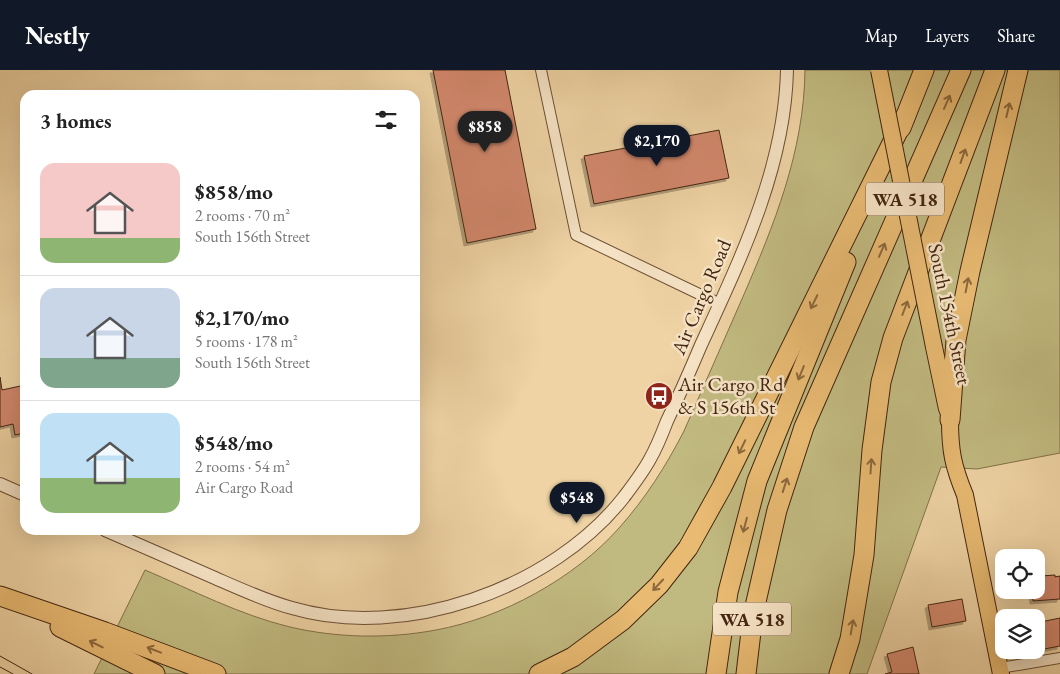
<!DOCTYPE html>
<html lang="en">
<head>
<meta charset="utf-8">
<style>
	body { margin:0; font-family:"EB Garamond",serif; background:#f2f2f2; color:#222; height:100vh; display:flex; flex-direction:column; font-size:19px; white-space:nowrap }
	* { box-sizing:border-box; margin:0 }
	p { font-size:16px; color:#767676 }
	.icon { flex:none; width:28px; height:28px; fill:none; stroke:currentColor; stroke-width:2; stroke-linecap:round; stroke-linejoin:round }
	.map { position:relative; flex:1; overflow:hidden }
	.details { position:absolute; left:20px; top:20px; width:400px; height:445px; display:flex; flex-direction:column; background:#fff; border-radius:15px; box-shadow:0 5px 20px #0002 }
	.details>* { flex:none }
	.fabs { position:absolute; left:995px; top:479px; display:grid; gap:10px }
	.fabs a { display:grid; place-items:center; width:50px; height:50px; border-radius:10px; background:#fff; box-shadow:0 5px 20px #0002; font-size:25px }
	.price { position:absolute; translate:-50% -42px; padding:0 11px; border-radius:18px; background:#111827; color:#fff; font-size:16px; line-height:32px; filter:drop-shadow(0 1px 2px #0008) }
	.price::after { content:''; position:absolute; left:50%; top:30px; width:15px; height:11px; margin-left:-8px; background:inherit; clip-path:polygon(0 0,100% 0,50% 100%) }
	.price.on { background:#222; color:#fff }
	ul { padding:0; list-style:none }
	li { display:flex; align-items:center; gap:15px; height:125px; padding:0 20px }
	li+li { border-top:1px solid #e0e0e0 }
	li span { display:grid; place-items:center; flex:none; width:140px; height:100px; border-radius:15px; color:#555 }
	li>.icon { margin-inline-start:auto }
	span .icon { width:60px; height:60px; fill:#fffc; stroke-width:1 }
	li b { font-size:21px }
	h2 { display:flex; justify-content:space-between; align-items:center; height:60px; padding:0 20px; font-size:21px }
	header { display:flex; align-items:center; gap:30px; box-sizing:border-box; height:70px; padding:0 25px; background:#111827; color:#fff }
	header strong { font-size:24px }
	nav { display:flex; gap:28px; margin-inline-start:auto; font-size:18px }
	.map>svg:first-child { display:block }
	.green { fill:#c1ba80; stroke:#827048 }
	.building { fill:#d3886d; stroke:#432510; filter:url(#shadow) }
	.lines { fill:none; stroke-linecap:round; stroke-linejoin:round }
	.minor-casing { stroke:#6e5035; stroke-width:12 }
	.tertiary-casing { stroke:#6e5035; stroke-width:14 }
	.primary-casing { stroke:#432510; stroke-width:18 }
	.motorway-casing { stroke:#432510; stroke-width:21 }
	.minor { stroke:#f5e2c4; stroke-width:10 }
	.tertiary { stroke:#f5e2c4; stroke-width:12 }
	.primary { stroke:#e8ba72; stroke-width:16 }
	.motorway { stroke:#e8ba72; stroke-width:19 }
	.tram { stroke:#432510; stroke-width:1 }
	.primary-bridge-casing { stroke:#432510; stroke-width:18; stroke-linecap:butt }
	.primary-bridge { stroke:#e8ba72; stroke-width:16 }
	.oneway { stroke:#8d683c }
	.labels { text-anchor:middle; stroke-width:5; stroke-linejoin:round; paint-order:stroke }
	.shield { fill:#f5e2c4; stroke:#785e46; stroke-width:1 }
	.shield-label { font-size:19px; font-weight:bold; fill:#432510 }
	.street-label { font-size:20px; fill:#432510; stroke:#f5e2c4 }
	.poi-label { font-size:20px; fill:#432510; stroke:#f5e2c4; text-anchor:start }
</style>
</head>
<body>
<header>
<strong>Nestly</strong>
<nav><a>Map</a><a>Layers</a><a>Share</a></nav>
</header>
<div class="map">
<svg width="1060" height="604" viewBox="0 0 1060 604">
	<defs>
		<filter id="shadow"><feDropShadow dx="-3" dy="3" stdDeviation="0" flood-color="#0004"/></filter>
	</defs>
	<rect width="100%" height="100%" fill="#efd3a4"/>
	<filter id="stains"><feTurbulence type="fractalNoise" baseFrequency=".004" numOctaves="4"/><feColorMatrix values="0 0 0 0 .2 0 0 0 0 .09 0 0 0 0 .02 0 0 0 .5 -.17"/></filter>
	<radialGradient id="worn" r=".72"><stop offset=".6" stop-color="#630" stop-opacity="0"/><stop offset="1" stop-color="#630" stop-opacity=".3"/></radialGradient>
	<path class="green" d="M805 0H1060V383L977 399 941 397 867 604H94L145 500C192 520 240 545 290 557 337 568 388 569 436 560 502 548 575 508 619 458 645 429 666 396 684 361 703 317 723 273 742 229 774 155 804 82 805 0Z"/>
	<g class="building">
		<path d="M433 0H505L536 159 467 173Z"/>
		<path d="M719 60 729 108 594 134 584 86Z"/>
		<path d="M0 307 2 320 25 315V363L15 365 13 354 0 357Z"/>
		<path d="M1055 505V507L1060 506V529L1033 531 1032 520H1036V508H1041V506Z"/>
		<path d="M962 529 966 551 932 557 928 535Z"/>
		<path d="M1060 548V576L1039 580 1036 564V553Z"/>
		<path d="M913 577 919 604H885L892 602 887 584Z"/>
	</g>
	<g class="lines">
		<defs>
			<g id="minor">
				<path d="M541 0 576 165 720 234"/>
				<path d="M1000 598 1060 588"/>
			</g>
			<g id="tertiary">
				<path d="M0 414 25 425"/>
				<path d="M105 460C142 476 178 492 215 508 240 519 266 531 292 538 404 571 552 519 624 427 633 415 643 402 650 389 657 377 662 364 667 351 679 326 690 301 701 275 741 188 785 97 787 0"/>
			</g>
			<g id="primary">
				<path d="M934 277 947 339"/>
				<path d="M950 350C950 381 953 396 965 425L1001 604"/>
			</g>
			<g id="motorway">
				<path d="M901 58 924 0"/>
				<path d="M950 350 956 270 970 201 1018 0"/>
				<path d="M0 526 105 562 216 604"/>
				<path d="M60 557 155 604"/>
				<path d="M539 604 573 587 623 550 659 515 688 478 722 417 905 47"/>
				<path d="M716 604 728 522 757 411 846 192"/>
				<path d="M746 604 753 545 777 440 804 357 961 0"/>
				<path d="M839 604 850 569 864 485 872 380 881 312 893 268 995 0"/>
			</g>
		</defs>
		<use href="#minor" class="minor-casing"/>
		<use href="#tertiary" class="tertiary-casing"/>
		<use href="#primary" class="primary-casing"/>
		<use href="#motorway" class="motorway-casing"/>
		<use href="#minor" class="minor"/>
		<use href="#tertiary" class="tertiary"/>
		<use href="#primary" class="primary"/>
		<use href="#motorway" class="motorway"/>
		<g class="tram">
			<path d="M0 586 32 604"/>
			<path d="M0 597 13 604"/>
		</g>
		<defs>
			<path id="primary-bridge" d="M879 0 934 277"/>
		</defs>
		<use href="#primary-bridge" class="primary-bridge-casing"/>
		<use href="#primary-bridge" class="primary-bridge"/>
	</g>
	<defs><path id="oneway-shaft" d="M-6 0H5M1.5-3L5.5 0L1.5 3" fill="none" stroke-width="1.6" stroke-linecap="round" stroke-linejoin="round" transform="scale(1.25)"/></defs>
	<g class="oneway">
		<use href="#oneway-shaft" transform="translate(947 32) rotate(-66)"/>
		<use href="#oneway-shaft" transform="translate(1008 40) rotate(-77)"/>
		<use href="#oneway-shaft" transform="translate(963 86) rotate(-70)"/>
		<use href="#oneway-shaft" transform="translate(882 180) rotate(-66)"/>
		<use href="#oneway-shaft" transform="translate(967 215) rotate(-79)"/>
		<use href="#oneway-shaft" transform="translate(814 232) rotate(116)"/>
		<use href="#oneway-shaft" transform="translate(905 238) rotate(-69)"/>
		<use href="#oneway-shaft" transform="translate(801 303) rotate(112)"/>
		<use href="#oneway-shaft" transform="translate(742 377) rotate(116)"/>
		<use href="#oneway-shaft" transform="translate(871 396) rotate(-86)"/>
		<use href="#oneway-shaft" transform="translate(785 415) rotate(-72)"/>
		<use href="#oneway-shaft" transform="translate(745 455) rotate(105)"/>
		<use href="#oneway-shaft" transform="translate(658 515) rotate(133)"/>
		<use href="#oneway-shaft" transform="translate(852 557) rotate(-80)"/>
		<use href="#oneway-shaft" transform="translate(96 574) rotate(-154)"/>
		<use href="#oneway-shaft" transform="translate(154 580) rotate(-159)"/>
	</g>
	<defs>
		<symbol id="bus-disc" viewBox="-11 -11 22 22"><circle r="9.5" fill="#8f2418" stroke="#f5e2c4"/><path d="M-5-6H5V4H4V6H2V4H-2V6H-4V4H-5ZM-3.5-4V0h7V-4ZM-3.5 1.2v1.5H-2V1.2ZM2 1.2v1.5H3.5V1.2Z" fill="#fff"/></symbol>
	</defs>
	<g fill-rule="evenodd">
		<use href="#bus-disc" x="643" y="310" width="32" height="32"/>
	</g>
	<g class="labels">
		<g class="shield">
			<rect x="866" y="112.5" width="78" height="33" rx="4"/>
			<rect x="713" y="532.5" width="78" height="33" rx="4"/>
		</g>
		<g class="shield-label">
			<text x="905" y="136">WA 518</text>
			<text x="752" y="556">WA 518</text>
		</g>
		<g class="street-label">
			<text transform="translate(701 227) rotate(-67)" y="7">Air Cargo Road</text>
			<text transform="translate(950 244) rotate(78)" y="7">South 154th Street</text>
		</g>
		<g class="poi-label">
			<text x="678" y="321">Air Cargo Rd<tspan x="678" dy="23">&amp; S 156th St</tspan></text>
		</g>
	</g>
	<rect width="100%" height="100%" filter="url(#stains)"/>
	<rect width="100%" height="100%" fill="url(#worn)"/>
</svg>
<div class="fabs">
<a><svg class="icon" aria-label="locate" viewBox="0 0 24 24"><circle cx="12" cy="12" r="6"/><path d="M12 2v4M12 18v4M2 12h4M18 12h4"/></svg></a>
<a><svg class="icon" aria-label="layers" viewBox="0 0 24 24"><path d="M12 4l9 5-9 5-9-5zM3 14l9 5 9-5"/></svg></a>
</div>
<b class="price on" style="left:485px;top:83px">$858</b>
<b class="price" style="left:657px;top:97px">$2,170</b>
<b class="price" style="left:577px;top:454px">$548</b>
<section class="details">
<h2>3 homes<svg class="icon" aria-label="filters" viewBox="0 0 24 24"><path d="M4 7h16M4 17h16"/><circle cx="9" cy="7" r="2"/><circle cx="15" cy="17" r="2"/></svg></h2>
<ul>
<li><span style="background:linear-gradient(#f6c9c9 75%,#8fb573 0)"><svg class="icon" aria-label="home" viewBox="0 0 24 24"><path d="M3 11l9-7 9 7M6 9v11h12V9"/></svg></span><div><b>$858/mo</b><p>2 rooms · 70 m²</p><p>South 156th Street</p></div></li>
<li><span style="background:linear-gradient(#c9d6e8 70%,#7fa58c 0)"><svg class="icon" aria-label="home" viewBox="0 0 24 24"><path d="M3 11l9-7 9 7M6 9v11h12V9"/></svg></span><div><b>$2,170/mo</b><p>5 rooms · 178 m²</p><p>South 156th Street</p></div></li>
<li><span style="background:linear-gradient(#bfe0f5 65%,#8fb573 0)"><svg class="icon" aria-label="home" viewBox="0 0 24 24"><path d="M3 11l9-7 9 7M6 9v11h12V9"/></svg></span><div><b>$548/mo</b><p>2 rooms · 54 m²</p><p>Air Cargo Road</p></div></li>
</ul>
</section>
</div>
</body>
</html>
